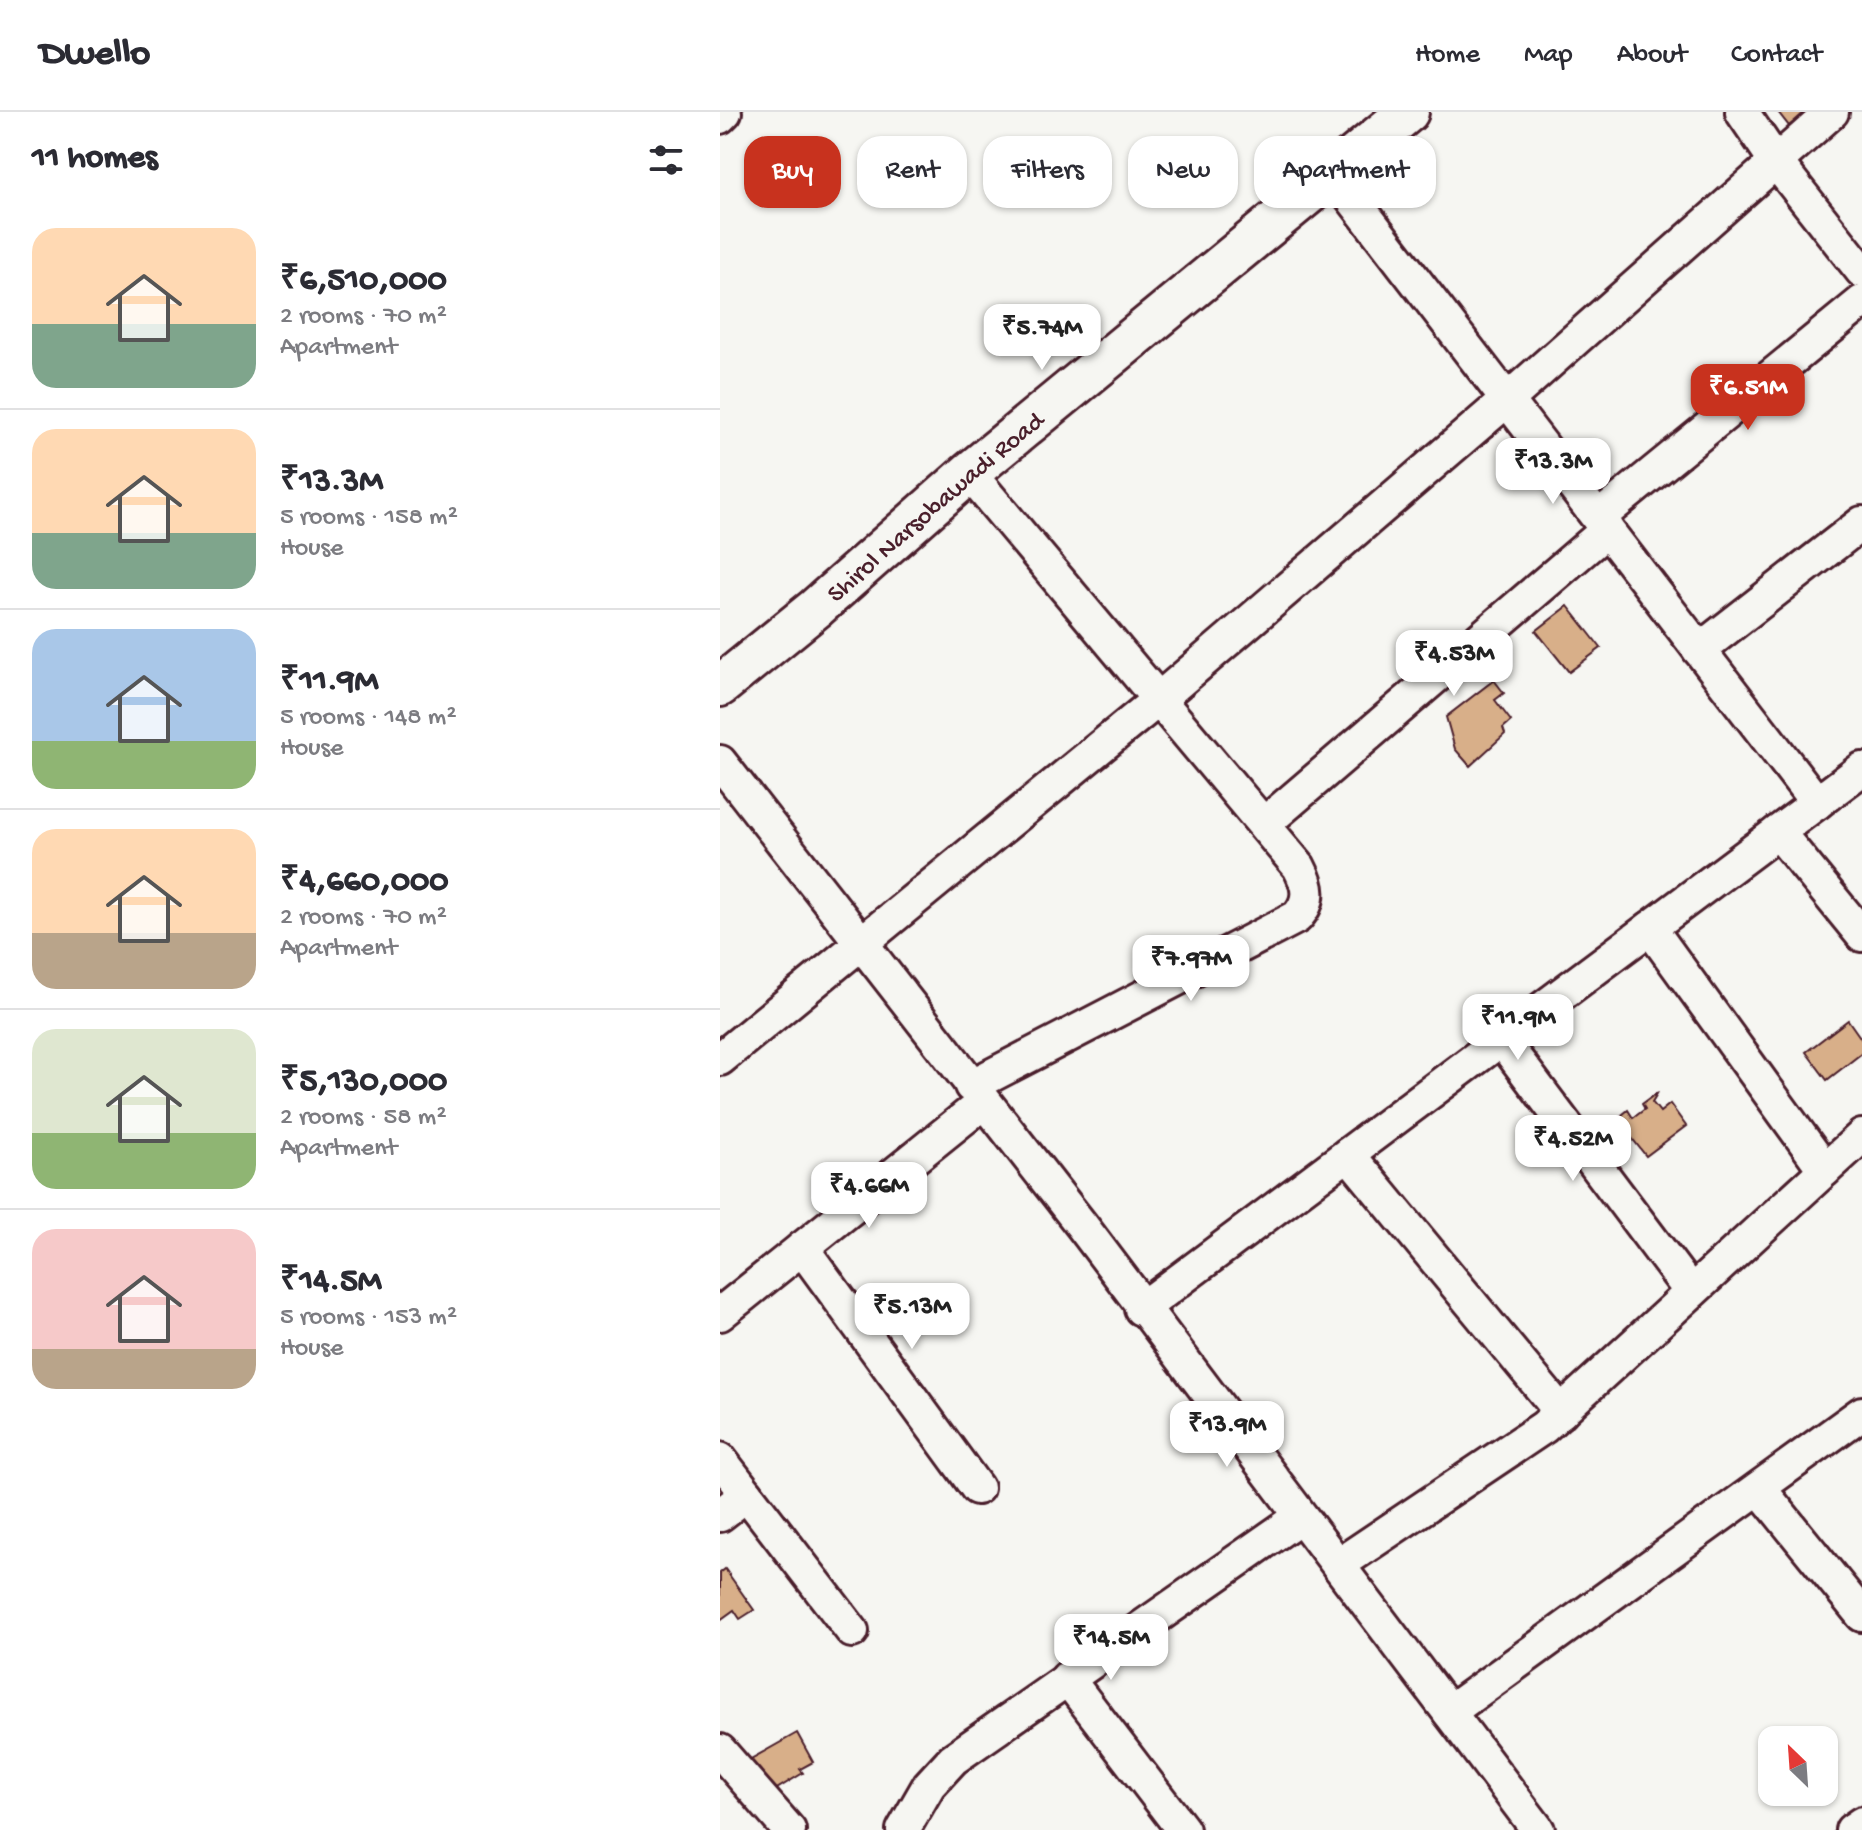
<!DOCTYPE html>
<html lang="en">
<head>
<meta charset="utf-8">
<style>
	body { margin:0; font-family:"Gochi Hand",sans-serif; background:#f7f7f7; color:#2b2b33; height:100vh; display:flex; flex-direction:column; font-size:30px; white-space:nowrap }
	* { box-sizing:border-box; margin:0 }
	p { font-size:26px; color:#7c7c81 }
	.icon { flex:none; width:44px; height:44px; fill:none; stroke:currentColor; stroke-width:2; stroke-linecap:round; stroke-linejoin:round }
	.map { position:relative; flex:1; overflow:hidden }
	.drawer { display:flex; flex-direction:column; background:#fff; width:720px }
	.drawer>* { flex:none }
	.top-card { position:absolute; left:24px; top:24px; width:760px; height:72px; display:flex; gap:16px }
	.needle { width:52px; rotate:335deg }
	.tools { position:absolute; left:1038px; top:1614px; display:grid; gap:16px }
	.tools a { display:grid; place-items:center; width:80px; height:80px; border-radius:16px; background:#fff; box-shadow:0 2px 6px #0004; font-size:40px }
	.price { position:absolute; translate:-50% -68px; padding:0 18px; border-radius:16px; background:#fff; color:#222; font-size:26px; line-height:52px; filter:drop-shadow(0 2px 4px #0008) }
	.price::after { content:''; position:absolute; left:50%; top:48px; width:24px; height:18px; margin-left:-12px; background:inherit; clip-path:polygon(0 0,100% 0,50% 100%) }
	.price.selected { background:#c8321e; color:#fff }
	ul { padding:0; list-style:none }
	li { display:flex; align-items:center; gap:24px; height:200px; padding:0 32px }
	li+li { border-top:2px solid #e1e1e2 }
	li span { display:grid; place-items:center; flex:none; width:224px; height:160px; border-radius:24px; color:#555 }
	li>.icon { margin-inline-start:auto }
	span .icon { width:96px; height:96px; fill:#fffc; stroke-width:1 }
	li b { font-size:34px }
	h2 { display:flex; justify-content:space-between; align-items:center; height:96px; padding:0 32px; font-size:34px }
	.chip { padding:0 28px; border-radius:24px; background:#fff; box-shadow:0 2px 6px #0004; font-size:28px; line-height:72px }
	.chip.selected { background:#c8321e; color:#fff }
	header { display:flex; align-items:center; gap:48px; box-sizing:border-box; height:112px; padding:0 40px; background:#fff; border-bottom:2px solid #e1e1e2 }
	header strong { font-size:38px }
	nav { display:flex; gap:44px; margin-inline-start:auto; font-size:28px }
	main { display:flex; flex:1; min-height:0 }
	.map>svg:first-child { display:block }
	.building { fill:#d8af89; stroke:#4a1f2b; stroke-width:2 }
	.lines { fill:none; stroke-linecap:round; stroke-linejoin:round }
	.minor-casing { stroke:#4a1f2b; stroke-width:38 }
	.major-casing { stroke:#4a1f2b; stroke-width:46 }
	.minor { stroke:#f6f6f2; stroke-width:32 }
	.major { stroke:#f6f6f2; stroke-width:40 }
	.labels { text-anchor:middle; stroke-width:8; stroke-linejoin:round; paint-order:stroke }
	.street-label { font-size:26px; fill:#4a1f2b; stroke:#f6f6f2 }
</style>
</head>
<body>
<header>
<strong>Dwello</strong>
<nav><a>Home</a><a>Map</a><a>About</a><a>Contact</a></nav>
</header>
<main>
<section class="drawer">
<h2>11 homes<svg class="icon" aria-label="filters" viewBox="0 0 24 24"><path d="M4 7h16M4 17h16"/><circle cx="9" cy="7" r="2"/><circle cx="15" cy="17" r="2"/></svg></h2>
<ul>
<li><span style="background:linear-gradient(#ffd9b3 60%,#7fa58c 0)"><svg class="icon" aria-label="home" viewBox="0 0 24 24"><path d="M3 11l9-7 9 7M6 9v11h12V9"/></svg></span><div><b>₹6,510,000</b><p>2 rooms · 70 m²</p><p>Apartment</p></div></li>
<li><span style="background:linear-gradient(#ffd9b3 65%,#7fa58c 0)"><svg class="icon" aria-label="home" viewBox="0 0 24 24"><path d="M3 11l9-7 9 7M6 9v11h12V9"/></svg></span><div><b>₹13.3M</b><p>5 rooms · 158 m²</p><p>House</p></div></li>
<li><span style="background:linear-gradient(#a9c7e8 70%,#8fb573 0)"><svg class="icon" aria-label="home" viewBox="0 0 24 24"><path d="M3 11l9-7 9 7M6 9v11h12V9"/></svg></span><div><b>₹11.9M</b><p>5 rooms · 148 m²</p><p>House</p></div></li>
<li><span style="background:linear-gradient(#ffd9b3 65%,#b9a48a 0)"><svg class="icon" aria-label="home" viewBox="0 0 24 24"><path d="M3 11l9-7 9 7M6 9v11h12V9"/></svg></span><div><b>₹4,660,000</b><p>2 rooms · 70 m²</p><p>Apartment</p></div></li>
<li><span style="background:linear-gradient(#dfe7d0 65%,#8fb573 0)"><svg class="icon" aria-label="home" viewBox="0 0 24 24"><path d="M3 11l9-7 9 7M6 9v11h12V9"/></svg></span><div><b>₹5,130,000</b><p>2 rooms · 58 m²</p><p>Apartment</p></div></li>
<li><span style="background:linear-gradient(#f6c9c9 75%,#b9a48a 0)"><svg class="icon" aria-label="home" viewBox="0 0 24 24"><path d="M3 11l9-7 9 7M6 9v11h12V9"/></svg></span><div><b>₹14.5M</b><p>5 rooms · 153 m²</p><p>House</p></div></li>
</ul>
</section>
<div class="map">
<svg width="1142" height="1718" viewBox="0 0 1142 1718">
	<rect width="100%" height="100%" fill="#f6f6f2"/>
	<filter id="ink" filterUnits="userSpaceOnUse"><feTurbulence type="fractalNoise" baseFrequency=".0125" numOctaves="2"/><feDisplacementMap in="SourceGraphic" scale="16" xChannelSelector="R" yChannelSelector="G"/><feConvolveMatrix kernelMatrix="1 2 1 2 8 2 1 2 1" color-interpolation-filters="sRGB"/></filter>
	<g filter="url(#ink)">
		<g class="building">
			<path d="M1058 0H1088L1069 14Z"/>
			<path d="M848 494 881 536 849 560 816 519Z"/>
			<path d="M774 568 784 581 775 588 791 609 783 616 785 622 750 654 735 637 726 605Z"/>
			<path d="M1128 908 1142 928V941L1107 968 1086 940Z"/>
			<path d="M938 980 932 990 940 1000 950 992 966 1014 926 1044 897 1007 908 998 913 1006 925 997 922 992Z"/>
			<path d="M5 1457 34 1498 20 1507 14 1498 0 1508V1461Z"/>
			<path d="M77 1621 93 1650 80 1657 83 1661 50 1681 31 1647Z"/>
		</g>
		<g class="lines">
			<defs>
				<g id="minor">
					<path d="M1022 0 1056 50 1142 159"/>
					<path d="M0 5 5 0"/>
					<path d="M614 63 1097 691"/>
					<path d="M249 361 579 755C589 774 592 788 577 805L251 974"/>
					<path d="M878 406 1142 190"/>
					<path d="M979 538 1142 411"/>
					<path d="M0 650 363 1115 618 1453 824 1315 1142 1024"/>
					<path d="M544 712 887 418"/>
					<path d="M1058 720 1142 823"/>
					<path d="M930 816 1105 1058"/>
					<path d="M781 927 971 1180"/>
					<path d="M0 947 439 587 787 288 1112 0"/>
					<path d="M628 1042 841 1300"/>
					<path d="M82 1136 257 1376"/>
					<path d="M421 1197 1142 657"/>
					<path d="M0 1202 264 990"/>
					<path d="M0 1347 132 1519"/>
					<path d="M1039 1376 1142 1503"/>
					<path d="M0 1403 27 1382"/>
					<path d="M618 1453 818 1718"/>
					<path d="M347 1566 463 1718"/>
					<path d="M729 1600 1142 1301"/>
					<path d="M0 1639 69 1718"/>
					<path d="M183 1718 209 1673 233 1647 580 1405"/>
					<path d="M1132 1718 1142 1711"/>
				</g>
				<g id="major">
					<path id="s1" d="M0 574 96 496 249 361 688 0"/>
				</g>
			</defs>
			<use href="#minor" class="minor-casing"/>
			<use href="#major" class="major-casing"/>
			<use href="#minor" class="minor"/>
			<use href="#major" class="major"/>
		</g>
	</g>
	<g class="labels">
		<g class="street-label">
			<text dy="9" stroke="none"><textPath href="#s1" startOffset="280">Shirol Narsobawadi Road</textPath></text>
		</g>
	</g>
</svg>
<div class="tools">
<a><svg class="needle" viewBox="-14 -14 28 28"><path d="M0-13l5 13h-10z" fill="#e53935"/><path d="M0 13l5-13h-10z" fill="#7c7c81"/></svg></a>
</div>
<b class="price" style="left:322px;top:260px">₹5.74M</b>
<b class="price selected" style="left:1028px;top:320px">₹6.51M</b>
<b class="price" style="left:833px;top:394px">₹13.3M</b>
<b class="price" style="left:734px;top:586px">₹4.53M</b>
<b class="price" style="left:471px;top:891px">₹7.97M</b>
<b class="price" style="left:798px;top:950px">₹11.9M</b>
<b class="price" style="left:853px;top:1071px">₹4.52M</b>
<b class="price" style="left:149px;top:1118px">₹4.66M</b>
<b class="price" style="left:192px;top:1239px">₹5.13M</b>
<b class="price" style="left:507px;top:1357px">₹13.9M</b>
<b class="price" style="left:391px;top:1570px">₹14.5M</b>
<div class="top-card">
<a class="chip selected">Buy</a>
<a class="chip">Rent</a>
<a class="chip">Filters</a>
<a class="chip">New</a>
<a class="chip">Apartment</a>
</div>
</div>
</main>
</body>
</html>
